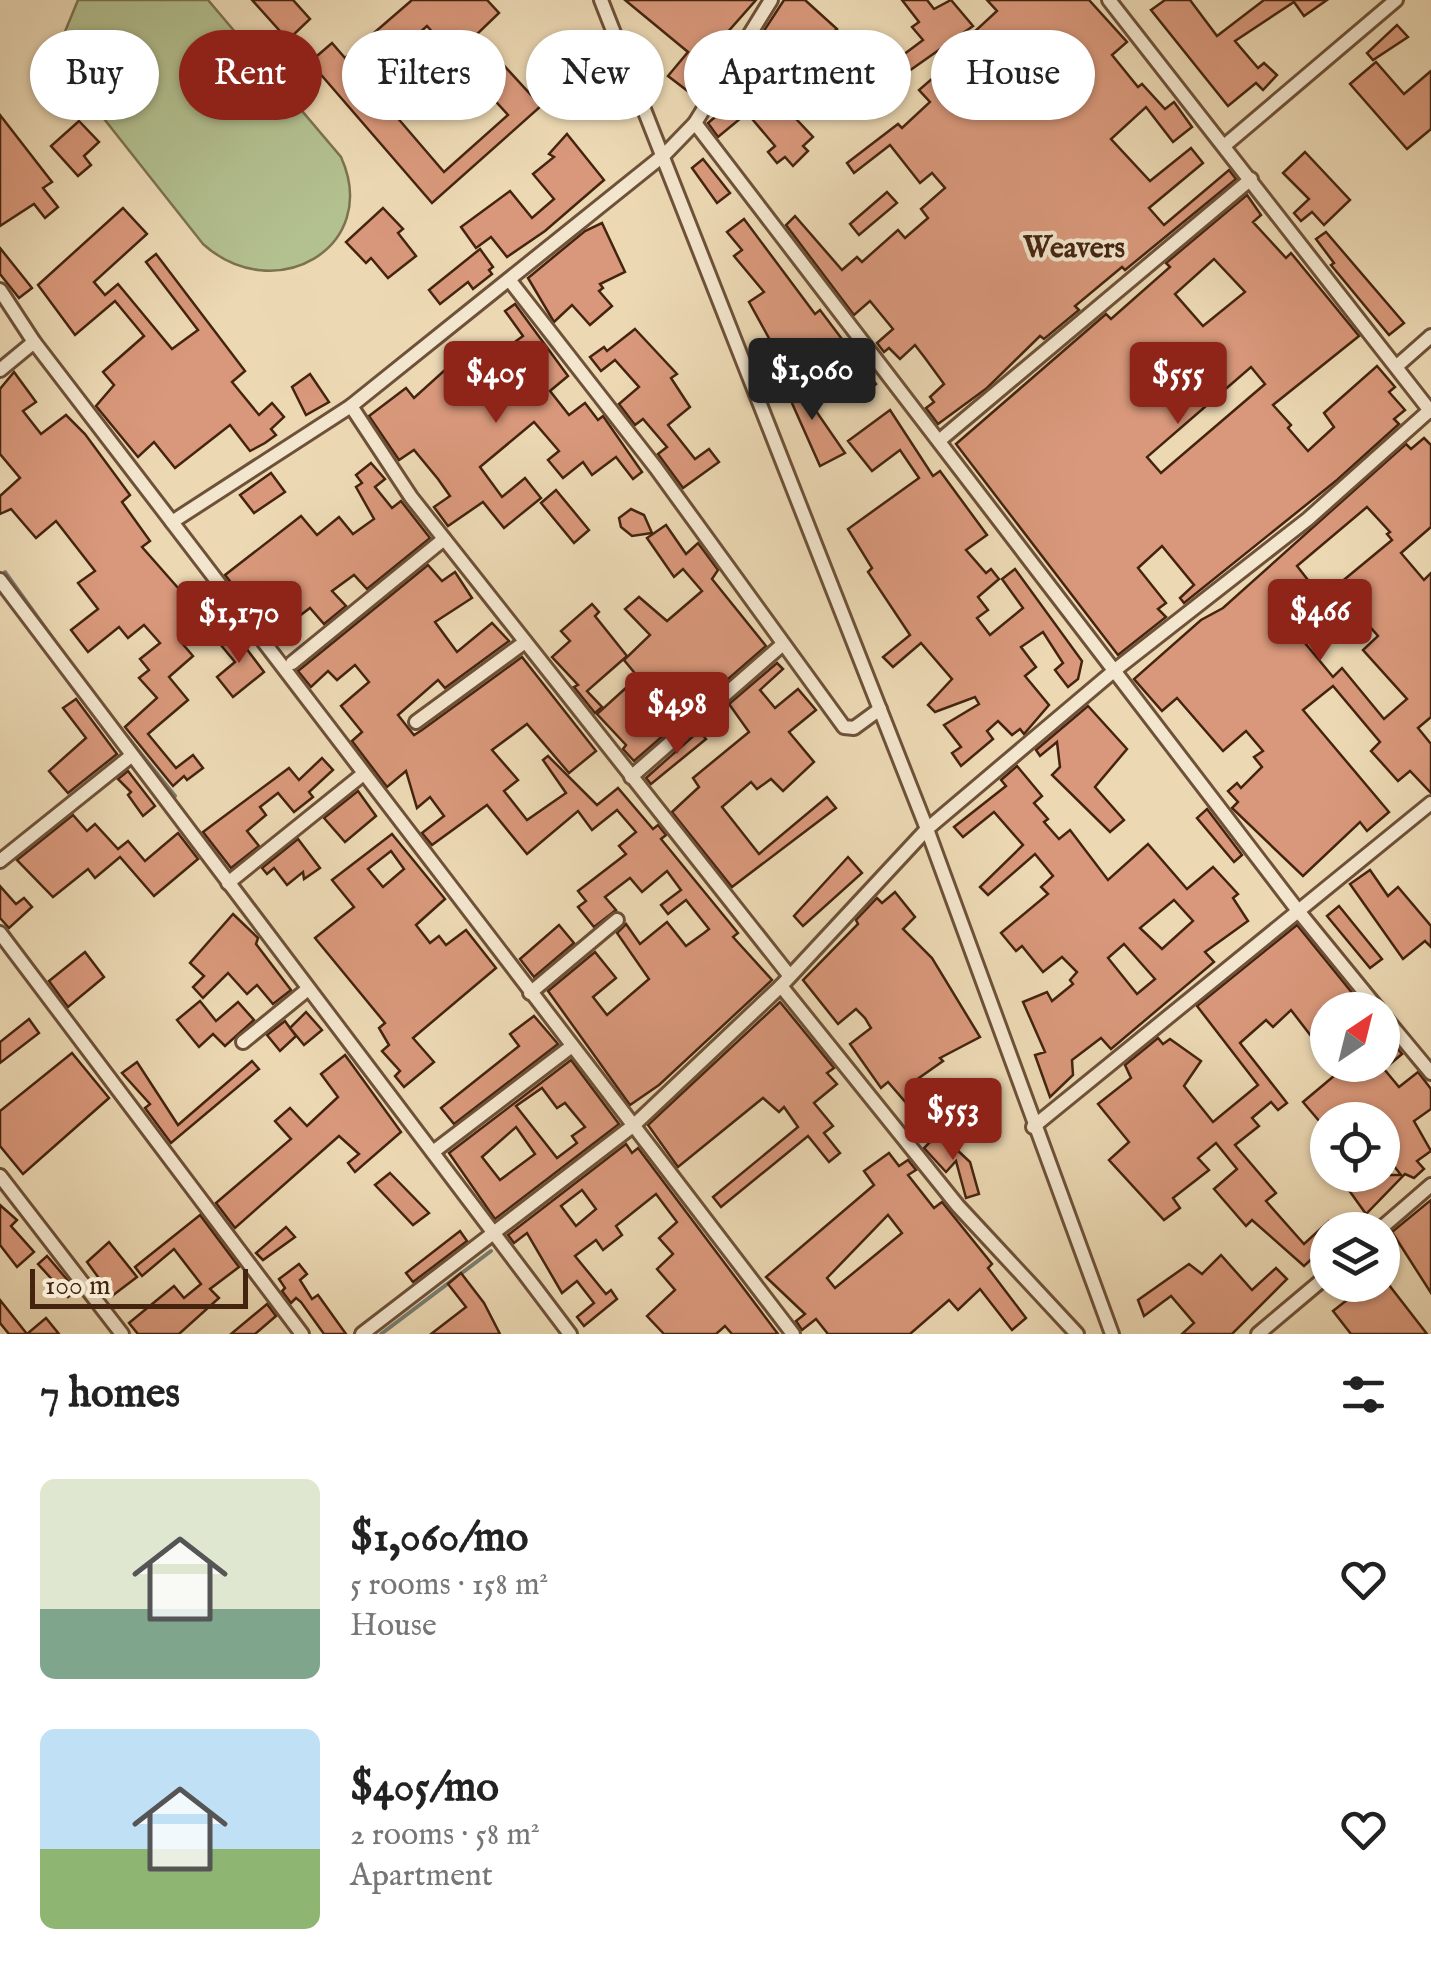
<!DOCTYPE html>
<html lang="en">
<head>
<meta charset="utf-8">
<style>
	body { margin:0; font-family:"IM FELL English",serif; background:#f2f2f2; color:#222; height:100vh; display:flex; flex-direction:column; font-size:38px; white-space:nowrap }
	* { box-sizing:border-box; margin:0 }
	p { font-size:32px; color:#767676 }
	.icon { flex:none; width:55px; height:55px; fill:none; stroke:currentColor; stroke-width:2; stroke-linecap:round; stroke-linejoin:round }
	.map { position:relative; height:1334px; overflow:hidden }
	.sheet { display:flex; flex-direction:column; background:#fff; flex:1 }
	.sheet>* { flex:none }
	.hud { position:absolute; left:30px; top:30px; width:1372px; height:90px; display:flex; gap:20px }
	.needle { width:65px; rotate:35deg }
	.tools { position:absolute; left:1310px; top:992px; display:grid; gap:20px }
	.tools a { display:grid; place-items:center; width:90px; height:90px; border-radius:50%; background:#fff; box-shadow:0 2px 8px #0004; font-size:50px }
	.scale { position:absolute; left:30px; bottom:25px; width:218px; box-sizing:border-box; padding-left:10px; border:5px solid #44240f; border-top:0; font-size:28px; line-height:35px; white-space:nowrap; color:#44240f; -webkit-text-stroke:8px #f3e6ce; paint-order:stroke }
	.price { position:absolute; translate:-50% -85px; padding:0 22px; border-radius:10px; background:#8f2418; color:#fff; font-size:32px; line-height:65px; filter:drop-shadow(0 2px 5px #0008) }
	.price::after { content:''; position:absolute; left:50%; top:60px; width:30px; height:22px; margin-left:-15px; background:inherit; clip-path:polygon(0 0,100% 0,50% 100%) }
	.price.active { background:#222; color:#fff }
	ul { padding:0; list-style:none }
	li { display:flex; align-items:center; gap:30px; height:250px; padding:0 40px }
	li span { display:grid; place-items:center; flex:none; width:280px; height:200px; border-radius:15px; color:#555 }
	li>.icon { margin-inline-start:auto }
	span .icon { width:120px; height:120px; fill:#fffc; stroke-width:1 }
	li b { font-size:42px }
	h2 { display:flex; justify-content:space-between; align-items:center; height:120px; padding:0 40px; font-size:42px }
	.tag { padding:0 35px; border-radius:45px; background:#fff; box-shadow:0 2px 8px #0004; font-size:35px; line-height:90px }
	.tag.active { background:#8f2418; color:#fff }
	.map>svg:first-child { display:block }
	.green { fill:#b3c090; stroke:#7c7250; stroke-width:2.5 }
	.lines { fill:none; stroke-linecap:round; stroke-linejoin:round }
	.stream { stroke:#787d71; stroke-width:4 }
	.building { fill:#d9987b; stroke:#44240f; stroke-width:2.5; fill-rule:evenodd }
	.minor-casing { stroke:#6e5138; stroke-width:18 }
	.minor { stroke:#f3e6ce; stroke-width:12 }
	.labels { text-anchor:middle; stroke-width:8; stroke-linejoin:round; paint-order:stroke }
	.neighbourhood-label { font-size:30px; font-weight:bold; fill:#44240f; stroke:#f3e6ce }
</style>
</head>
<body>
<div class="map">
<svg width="1431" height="1334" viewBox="0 0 1431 1334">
	<rect width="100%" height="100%" fill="#ecd9b4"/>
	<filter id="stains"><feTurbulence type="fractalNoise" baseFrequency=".002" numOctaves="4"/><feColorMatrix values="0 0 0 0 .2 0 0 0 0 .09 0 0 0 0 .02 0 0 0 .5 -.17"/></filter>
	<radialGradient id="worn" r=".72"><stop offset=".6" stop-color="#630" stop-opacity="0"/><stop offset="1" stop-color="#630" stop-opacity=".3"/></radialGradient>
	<path class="green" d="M78 0H208L341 157C382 248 274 308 203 244L67 72 64 34Z"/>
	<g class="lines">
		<g class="stream">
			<path d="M5 572 64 654"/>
			<path d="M105 709 175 796"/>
			<path d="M237 882 279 938"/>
			<path d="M483 919 514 959"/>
			<path d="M381 1334 491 1251"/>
		</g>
	</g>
	<g class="building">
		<path d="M252 0H293L310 19 288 40Z"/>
		<path d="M412 0H487L499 13 476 35 541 106 432 203 310 62 332 43 345 58ZM427 26 508 115 444 172 365 80Z"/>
		<path d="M625 0H756L726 34 729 37 709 64 713 67 689 92 668 76 688 52Z"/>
		<path d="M784 0H805L837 29 769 90 813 137 803 146 808 151 793 166 785 157 777 163 768 152 775 146 747 113 718 137 708 123 733 102 725 93 746 59 762 46 756 43Z"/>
		<path d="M902 0H927L934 9 951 0 973 26 909 71 899 58 923 40 912 27 919 22Z"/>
		<path d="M987 0H1089L1127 42 1112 55 1138 87 1142 84 1165 109 1174 102 1192 127 1173 142 1146 107 1111 139 1150 181 1191 148 1203 163 1149 208 1164 225 1229 170 1236 179 1125 270 1122 267 1075 306 1079 310 1044 339 1040 336 987 388 938 424 926 408 934 402 930 397 944 384 925 358 915 345 900 359 889 348 884 352 877 343 893 329 870 301 854 315 786 225 795 216 842 270 857 257 862 262 898 230 905 238 928 218 921 209 945 188 932 173 920 183 890 145 854 173 847 163 898 124 902 128 930 102 919 90 978 39 973 33 997 11Z"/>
		<path d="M1165 0H1190L1217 36 1264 0H1327L1304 16 1294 2 1235 41 1258 68 1264 63 1277 75 1263 90 1256 83 1228 106 1151 10Z"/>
		<path d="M1397 25 1408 37 1373 60 1367 53Z"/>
		<path d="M1376 62 1404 94 1431 71V129L1407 149 1350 84Z"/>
		<path d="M0 115 52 182 43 188 58 207 45 218 34 204 0 226Z"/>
		<path d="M79 121 99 142 84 156 91 165 78 176 51 146Z"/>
		<path d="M567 134 604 180 545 231 507 257 491 237 476 248 461 227 510 191 532 218 554 199 533 174 554 157 549 154Z"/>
		<path d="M1305 152 1350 200 1324 225 1312 212 1301 221 1294 213 1309 199 1283 173Z"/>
		<path d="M703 159 730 193 717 203 692 168Z"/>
		<path d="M887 192 897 203 859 235 850 224Z"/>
		<path d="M1247 195 1261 215 1253 222 1286 258 1291 253 1359 336 1273 405 1291 425 1288 428 1308 451 1334 427 1324 413 1377 366 1395 387 1389 392 1405 410 1394 419 1399 424 1337 480 1184 603 1180 598 1194 585 1162 546 1138 568 1166 603 1158 609 1166 617 1118 655 956 444 1106 314 1111 319 1170 267 1166 263ZM1214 259 1245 292 1203 326 1175 294ZM1251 367 1265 384 1161 473 1147 457Z"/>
		<path d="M123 208 147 234 94 282 105 295 118 284 172 349 198 330 146 262 156 254 245 371 232 382 259 415 272 403 284 417 271 429 276 435 265 443 250 451 230 425 175 468 154 442 138 457 96 406 114 385 103 372 144 336 115 301 75 335 38 285Z"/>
		<path d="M383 208 403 229 398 233 416 256 388 278 371 258 366 263 346 242Z"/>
		<path d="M744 219 815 314 820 310 876 384 858 398 820 349 790 370 770 340 749 302 764 292 734 256 742 250 727 232Z"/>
		<path d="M602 223 625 272 600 284 603 288 599 291 612 306 590 325 572 305 554 322 528 278 585 231Z"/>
		<path d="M1326 232 1404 323 1389 335 1331 265 1334 263 1316 239Z"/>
		<path d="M0 248 32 288 19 298 0 274Z"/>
		<path d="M480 249 493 267 489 270 492 274 473 289 468 282 440 304 429 290Z"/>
		<path d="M515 304 568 376 550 391 569 415 585 403 598 420 603 416 642 472 633 479 616 457 592 475 583 462 563 478 548 460 559 451 534 422 480 467 502 497 525 478 541 498 504 528 483 502 448 526 434 507 450 496 438 479 414 450 399 460 369 416 406 388 414 398 446 369 448 373 464 360 474 372 523 336 505 311Z"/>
		<path d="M635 329 677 374 671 378 690 407 668 425 695 459 709 449 719 462 683 488 658 454 667 447 643 419 635 425 619 404 639 387 615 360 601 371 590 357 604 347 607 351Z"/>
		<path d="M787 369 845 453 820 466 779 374Z"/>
		<path d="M14 372 36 402 23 411 41 434 66 415 85 434 130 495 122 502 150 541 142 547 208 622 181 642 193 656 169 677 188 700 148 734 176 768 193 755 203 768 187 780 184 776 173 786 125 727 157 698 139 678 149 670 140 659 160 643 144 625 128 638 119 627 88 652 71 630 98 609 78 583 95 571 56 521 36 538 11 509 0 514V496L20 478 0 454V389Z"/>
		<path d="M310 374 329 402 306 415 292 387Z"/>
		<path d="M890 410 933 476 940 471 987 535 966 550 986 573 991 569 999 579 978 597 988 610 977 618 990 635 1023 608 1002 579 1015 569 1082 661 1078 679 1068 687 1055 670 1063 663 1043 632 1021 647 1036 667 1025 676 1049 705 1024 734 1020 729 1012 735 998 721 987 731 993 739 961 766 952 753 961 747 944 725 979 704 975 697 935 712 928 705 952 679 921 643 893 667 883 657 910 635 868 572 872 568 848 529 919 478 900 450 872 471 848 441Z"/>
		<path d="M1424 438 1431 445V527L1401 553 1424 580 1431 573V717L1418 728 1431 744V793L1410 771 1398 781 1371 751 1380 742 1333 686 1303 710 1389 812 1367 831 1360 822 1303 876 1232 808 1238 802 1228 791 1237 783 1241 788 1262 767 1254 757 1263 751 1246 731 1223 751 1177 698 1162 711 1134 679 1201 620 1223 608 1406 444 1411 449ZM1367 507 1390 532 1387 534 1392 540 1322 598 1297 566ZM1355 610 1378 636 1363 650 1407 699 1384 719 1342 668 1333 677 1305 643Z"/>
		<path d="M371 463 385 479 375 487 392 508 401 501 430 538 367 589 354 575 332 591 346 606 324 624 310 608 286 626 264 602 253 610 225 575 301 516 317 535 339 517 353 534 374 519 356 487 362 483 356 475Z"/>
		<path d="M271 473 285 492 254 513 240 495Z"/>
		<path d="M556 490 589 530 574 543 541 503Z"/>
		<path d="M631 509 644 515 652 533 632 536 621 527 619 518Z"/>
		<path d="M666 525 686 554 698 543 718 570 712 579 766 646 634 761 623 749 626 745 597 714 638 677 624 660 650 635 625 609 639 597 667 621 702 591 683 569 674 577 647 538Z"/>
		<path d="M428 565 442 581 455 572 472 598 435 622 457 652 492 623 509 641 445 688 438 680 398 715 409 729 414 735 422 730 522 657 596 751 569 773 527 724 492 750 518 780 504 791 527 820 566 793 543 760 548 756 597 805 618 788 653 829 658 825 666 835 661 839 738 933 733 937 772 980 659 1085 630 1105 548 991 595 952 616 978 593 997 607 1015 649 979 617 933 626 924 640 944 667 922 686 946 704 933 709 929 686 900 668 914 661 905 681 890 667 871 642 892 630 878 605 897 616 910 594 927 578 907 586 901 578 891 626 854 619 846 636 832 617 810 592 830 578 811 527 854 487 805 432 845 422 833 444 816 430 797 417 808 406 771 387 787 352 741 362 732 341 706 369 682 355 665 337 680 328 671 311 687 298 671Z"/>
		<path d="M592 604 599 612 595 616 627 656 587 691 602 707 595 713 574 687 578 685 552 657 570 641 561 631Z"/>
		<path d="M234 632 264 672 233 697 217 677 235 662 220 644Z"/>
		<path d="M777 663 783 669 760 690 775 708 798 689 816 710 789 732 814 762 783 791 771 779 757 789 751 782 722 807 759 854 827 797 836 808 732 887 672 812 699 787 693 778 749 732 729 704Z"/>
		<path d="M76 699 117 754 68 793 49 771 86 738 63 708Z"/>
		<path d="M1088 706 1127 749 1095 787 1124 820 1110 832 1052 775 1060 767 1057 742 1040 756 1036 750Z"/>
		<path d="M699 731 706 739 651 784 646 778Z"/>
		<path d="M322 758 333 770 309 792 313 797 294 812 278 793 260 807 266 815 247 831 259 846 231 868 203 832 289 768 299 780Z"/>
		<path d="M1017 766 1042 796 1034 803 1048 819 1044 822 1059 839 1070 830 1108 880 1148 844 1187 889 1213 867 1238 894 1233 898 1248 921 1205 952 1214 962 1111 1049 1101 1038 1072 1060 1073 1075 1050 1097 1035 1055 1045 1052 1023 1002 1047 992 1052 1001 1073 984 1070 980 1077 972 1062 957 1043 972 1022 946 1016 951 1001 933 1048 894 1041 887 1053 876 1035 854 988 895 980 887 1023 845 994 812 963 837 954 827 1006 786 1001 780ZM1174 900 1193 921 1162 949 1140 928ZM1124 944 1155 979 1137 994 1108 958Z"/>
		<path d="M128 771 155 806 143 816 128 795 131 792 118 779Z"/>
		<path d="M358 791 376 816 345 842 324 818Z"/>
		<path d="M1207 809 1242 855 1234 862 1197 818Z"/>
		<path d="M73 815 87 831 95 824 118 849 128 841 145 861 178 833 198 859 154 896 120 857 95 878 88 869 53 897 17 860Z"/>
		<path d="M392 834 445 899 416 925 430 943 439 936 446 945 466 930 496 968 413 1038 434 1062 404 1087 395 1076 400 1071 382 1051 389 1045 379 1028 385 1023 315 938 354 907 332 880ZM391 851 404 869 383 887 368 869Z"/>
		<path d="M298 839 320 868 304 879 303 872 287 885 274 868 267 874 262 868Z"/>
		<path d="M848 857 862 873 803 926 794 916Z"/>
		<path d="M1370 870 1388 896 1398 887 1431 926V947L1425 941 1403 959 1350 884Z"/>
		<path d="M0 886 16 904 24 898 32 907 9 928 0 918Z"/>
		<path d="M895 892 915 917 903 929 932 958 980 1037 940 1058 943 1061 909 1085 937 1119 927 1127 888 1082 881 1088 850 1044 871 1028 865 1018 856 1009 838 1024 803 980 858 924 856 920 877 898 882 903Z"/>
		<path d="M1339 906 1382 959 1370 968 1327 916Z"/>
		<path d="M233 914 258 938 256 944 291 990 273 1004 257 985 247 994 228 973 203 998 193 987 204 976 190 963Z"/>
		<path d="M559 925 574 943 534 977 520 959Z"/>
		<path d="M1297 925 1366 1010H1328V1058L1291 1010 1273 1027 1266 1020 1240 1043 1287 1103 1278 1110 1271 1102 1252 1118 1259 1126 1235 1145 1276 1193 1266 1201 1304 1244 1328 1222V1244L1304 1266 1252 1220 1246 1226 1214 1189 1237 1169 1216 1143 1198 1158 1209 1170 1173 1198 1180 1208 1164 1220 1109 1160 1129 1142 1098 1104 1131 1078 1125 1065 1158 1038 1163 1044 1170 1039 1201 1061 1184 1086 1213 1122 1258 1085 1197 1006Z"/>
		<path d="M85 952 104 977 68 1007 49 981Z"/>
		<path d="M200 1001 216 1021 238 1002 254 1020 225 1046 213 1034 199 1047 177 1020Z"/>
		<path d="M780 1002 834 1068 827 1073 837 1084 814 1103 833 1126 824 1133 840 1153 829 1162 808 1136 721 1207 713 1197 798 1127 784 1107 779 1112 763 1098 678 1167 648 1125Z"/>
		<path d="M306 1012 322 1030 304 1045 290 1028 296 1036 280 1051 267 1035 285 1021 290 1028Z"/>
		<path d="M534 1016 558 1044 454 1124 441 1108 519 1046 510 1034Z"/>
		<path d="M29 1019 39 1033 0 1063V1042Z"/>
		<path d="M1382 1030 1402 1054 1384 1069 1399 1087 1418 1072 1431 1089V1109L1414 1121 1431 1151 1417 1161 1424 1169 1414 1178 1405 1174 1366 1214 1338 1175H1401L1382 1151V1120L1320 1122 1303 1102 1347 1065 1382 1067Z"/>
		<path d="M72 1053 109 1098 23 1174 0 1146V1111Z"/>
		<path d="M345 1055 401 1132 355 1172 348 1163 359 1154 339 1136 235 1228 216 1203 291 1139 275 1121 290 1108 307 1126 338 1097 321 1074Z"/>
		<path d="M571 1060 619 1124 495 1219 449 1153ZM542 1088 557 1108 565 1103 585 1127 572 1136 577 1143 557 1158 516 1106ZM516 1127 535 1154 500 1180 482 1157Z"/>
		<path d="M252 1061 259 1069 171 1143 145 1108 150 1104 122 1073 137 1062 178 1125Z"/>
		<path d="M939 1133 970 1162 979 1194 966 1198 956 1161 946 1172 924 1148Z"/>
		<path d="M626 1144 632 1153 638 1148 778 1334H732L725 1326 716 1334H664L647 1316 675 1290 657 1269 673 1254 659 1238 677 1222 656 1194 616 1226 622 1235 603 1250 596 1240 575 1256 606 1294 611 1290 617 1299 584 1326 577 1317 594 1303 577 1281 562 1293 527 1233 514 1243 508 1235ZM582 1190 596 1209 576 1226 561 1206Z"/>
		<path d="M889 1153 899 1166 908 1160 916 1170 908 1175 934 1208 942 1202 992 1264 988 1268 1026 1318 1012 1330 980 1289 958 1310 949 1300 910 1334H828L816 1319 802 1330 796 1321 805 1314 766 1277 874 1185 864 1171ZM888 1215 902 1233 835 1288 827 1278Z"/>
		<path d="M390 1173 429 1213 413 1225 375 1185Z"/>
		<path d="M1431 1200V1293L1392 1232Z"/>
		<path d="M0 1205 17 1220 11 1226 34 1252 17 1267 0 1245Z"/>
		<path d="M200 1215 239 1267 210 1289 219 1298 179 1334H138L129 1323 174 1286 184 1298 201 1284 174 1249 142 1276 135 1267Z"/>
		<path d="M286 1227 295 1237 263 1260 256 1253Z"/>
		<path d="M460 1231 467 1241 413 1282 406 1273Z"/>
		<path d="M109 1242 137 1277 112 1296 87 1262Z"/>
		<path d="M1221 1255 1252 1290 1276 1268 1287 1279 1232 1334H1182L1194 1323 1171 1296 1144 1316 1138 1300 1189 1264 1202 1274Z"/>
		<path d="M47 1256 76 1290 68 1297 38 1264Z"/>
		<path d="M299 1264 307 1274 300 1280 312 1299 318 1295 346 1334H324L301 1302 296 1298 291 1303 282 1291 285 1288 279 1279Z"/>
		<path d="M461 1273 484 1303 500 1334H431L466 1307 448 1284Z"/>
		<path d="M1366 1285H1389L1427 1334H1351L1333 1311Z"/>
		<path d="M0 1300 27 1334 46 1318 59 1334H9L0 1323Z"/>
		<path d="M267 1304 276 1316 255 1334H231Z"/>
	</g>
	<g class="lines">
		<defs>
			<g id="minor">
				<path d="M601 0 927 829 1112 1334"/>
				<path d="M1109 0 1431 412"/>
				<path d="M695 123 1299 912 1379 1010"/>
				<path d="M1224 146 1396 0"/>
				<path d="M511 282 656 468 844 727 854 728 880 709"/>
				<path d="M0 290 34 342 172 522 351 406 665 154 695 123 771 0"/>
				<path d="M1397 366 1431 336"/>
				<path d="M0 370 34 342"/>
				<path d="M351 406 411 497 789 975"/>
				<path d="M940 440 1251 179"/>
				<path d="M172 522 793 1334"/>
				<path d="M0 580 570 1334"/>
				<path d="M292 663 444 539"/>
				<path d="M416 722 525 642"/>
				<path d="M631 777 783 644"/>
				<path d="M0 861 131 756"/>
				<path d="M228 883 362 775"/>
				<path d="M0 933 302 1334"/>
				<path d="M781 986 958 1206 1077 1334"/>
				<path d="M530 993 617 920"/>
				<path d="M1382 1014 1431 1073"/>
				<path d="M243 1042 308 989"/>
				<path d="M1033 1127 1431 803"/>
				<path d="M433 1152 572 1046"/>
				<path d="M0 1176 122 1334"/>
				<path d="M1379 1230 1431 1185"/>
				<path d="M362 1334 634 1125 781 986 927 829 1115 670 1308 519 1430 410"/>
				<path d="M1258 1334 1328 1275"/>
			</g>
		</defs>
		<use href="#minor" class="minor-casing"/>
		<use href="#minor" class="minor"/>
	</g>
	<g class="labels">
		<g class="neighbourhood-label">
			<text x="1074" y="257">Weavers</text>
		</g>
	</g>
	<rect width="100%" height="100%" filter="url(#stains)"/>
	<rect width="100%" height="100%" fill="url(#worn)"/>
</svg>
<div class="tools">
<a><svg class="needle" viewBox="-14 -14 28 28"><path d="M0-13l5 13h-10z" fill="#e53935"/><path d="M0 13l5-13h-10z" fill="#767676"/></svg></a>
<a><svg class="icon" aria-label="locate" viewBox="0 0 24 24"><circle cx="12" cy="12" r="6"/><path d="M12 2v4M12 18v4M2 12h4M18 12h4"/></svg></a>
<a><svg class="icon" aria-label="layers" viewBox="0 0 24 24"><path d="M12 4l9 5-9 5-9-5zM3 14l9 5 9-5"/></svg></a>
</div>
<div class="scale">100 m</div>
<b class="price active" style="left:812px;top:423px">$1,060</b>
<b class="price" style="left:496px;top:426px">$405</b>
<b class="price" style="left:1178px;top:427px">$555</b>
<b class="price" style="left:1320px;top:664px">$466</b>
<b class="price" style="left:239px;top:666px">$1,170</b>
<b class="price" style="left:677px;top:757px">$498</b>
<b class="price" style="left:953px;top:1163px">$553</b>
<div class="hud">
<a class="tag">Buy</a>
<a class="tag active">Rent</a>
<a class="tag">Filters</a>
<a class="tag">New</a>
<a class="tag">Apartment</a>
<a class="tag">House</a>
</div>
</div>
<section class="sheet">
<h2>7 homes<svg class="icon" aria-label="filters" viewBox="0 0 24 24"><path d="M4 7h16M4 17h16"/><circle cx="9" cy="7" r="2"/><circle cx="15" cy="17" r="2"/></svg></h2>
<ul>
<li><span style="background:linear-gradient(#dfe7d0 65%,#7fa58c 0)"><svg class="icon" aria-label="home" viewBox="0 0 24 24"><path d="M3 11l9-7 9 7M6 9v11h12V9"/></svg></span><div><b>$1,060/mo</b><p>5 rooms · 158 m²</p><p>House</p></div><svg class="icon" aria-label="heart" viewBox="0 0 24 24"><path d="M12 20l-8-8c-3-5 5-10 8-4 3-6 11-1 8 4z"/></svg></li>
<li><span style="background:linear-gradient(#bfe0f5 60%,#8fb573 0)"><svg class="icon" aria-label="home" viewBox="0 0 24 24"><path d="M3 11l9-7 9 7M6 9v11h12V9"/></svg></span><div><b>$405/mo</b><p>2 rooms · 58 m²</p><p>Apartment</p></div><svg class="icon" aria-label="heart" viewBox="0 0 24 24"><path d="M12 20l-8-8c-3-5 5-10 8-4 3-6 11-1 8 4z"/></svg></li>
</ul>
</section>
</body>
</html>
